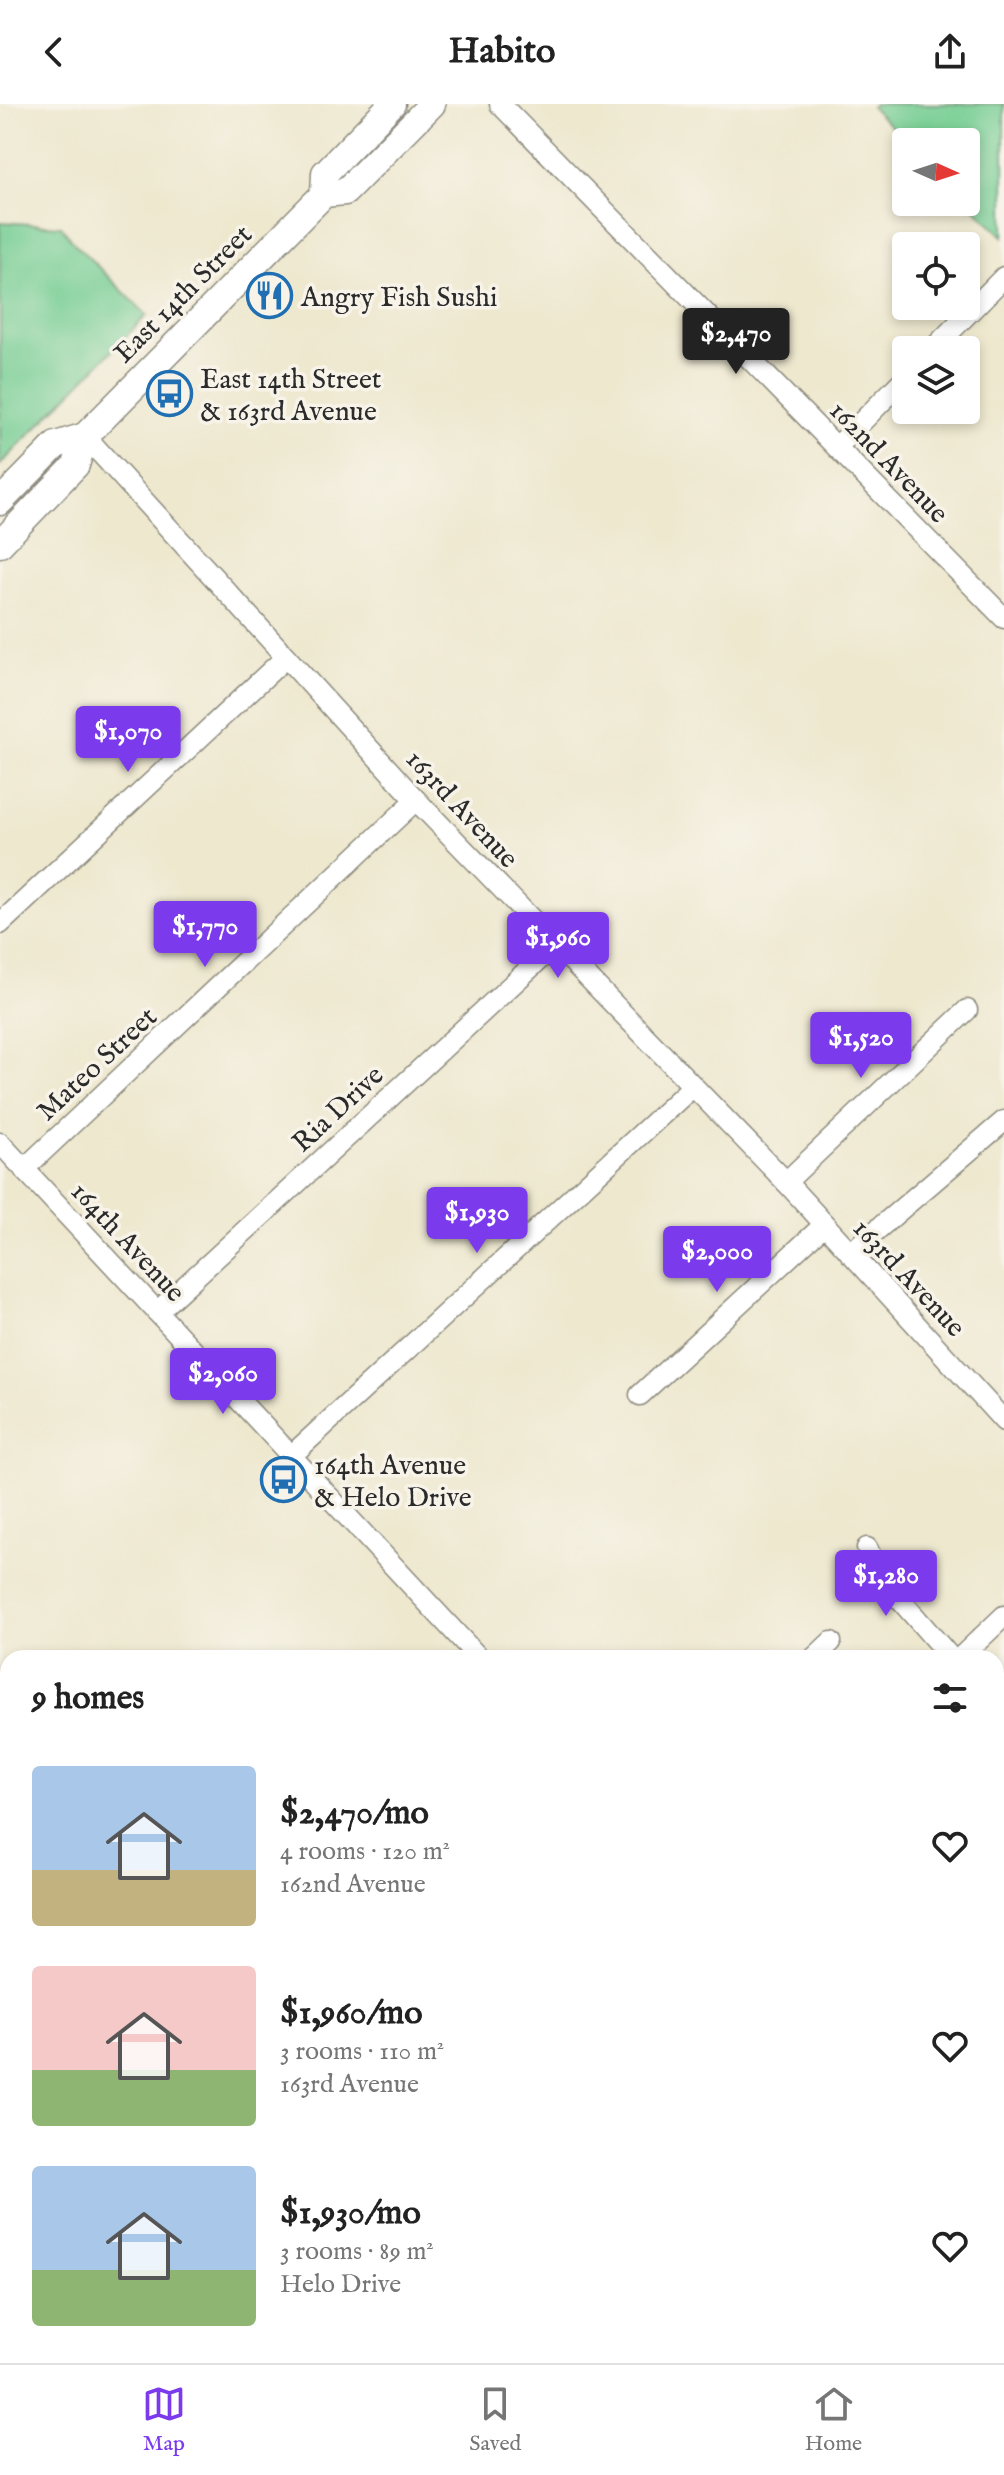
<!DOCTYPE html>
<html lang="en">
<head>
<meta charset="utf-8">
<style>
	body { margin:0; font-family:"IM FELL English",serif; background:#f2f2f2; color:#222; height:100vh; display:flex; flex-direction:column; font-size:30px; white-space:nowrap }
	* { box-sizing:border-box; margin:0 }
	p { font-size:26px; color:#767676 }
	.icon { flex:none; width:44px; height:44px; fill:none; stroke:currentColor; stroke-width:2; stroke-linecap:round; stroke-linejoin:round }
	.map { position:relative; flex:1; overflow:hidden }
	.side { position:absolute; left:0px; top:1546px; width:1004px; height:714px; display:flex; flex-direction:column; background:#fff; border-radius:24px 24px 0 0; box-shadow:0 4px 12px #0003 }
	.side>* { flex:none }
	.needle { width:52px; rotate:93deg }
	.controls { position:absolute; left:892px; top:24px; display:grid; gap:16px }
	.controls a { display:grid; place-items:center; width:88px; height:88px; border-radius:8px; background:#fff; box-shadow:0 4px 12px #0003; font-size:40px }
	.price { position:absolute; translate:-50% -68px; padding:0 18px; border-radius:8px; background:#7c3aed; color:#fff; font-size:26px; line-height:52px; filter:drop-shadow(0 2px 4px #0008) }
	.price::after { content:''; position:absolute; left:50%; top:48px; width:24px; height:18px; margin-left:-12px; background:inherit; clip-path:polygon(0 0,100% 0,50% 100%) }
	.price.current { background:#222; color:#fff }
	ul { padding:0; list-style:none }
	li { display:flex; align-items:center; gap:24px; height:200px; padding:0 32px }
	li span { display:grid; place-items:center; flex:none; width:224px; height:160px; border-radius:8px; color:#555 }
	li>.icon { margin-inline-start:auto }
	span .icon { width:96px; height:96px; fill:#fffc; stroke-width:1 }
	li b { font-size:34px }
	h2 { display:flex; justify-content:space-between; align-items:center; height:96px; padding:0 32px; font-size:34px }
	header { display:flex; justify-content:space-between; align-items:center; height:104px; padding:0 32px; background:#fff; font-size:36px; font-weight:800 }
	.dock { display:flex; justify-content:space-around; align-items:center; height:112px; border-top:2px solid #e0e0e0; background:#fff; font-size:22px; color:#767676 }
	.dock a { display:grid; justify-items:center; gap:4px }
	.dock .current { color:#7c3aed }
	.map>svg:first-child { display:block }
	.green { fill:#75cd93; stroke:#507c5f; stroke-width:2 }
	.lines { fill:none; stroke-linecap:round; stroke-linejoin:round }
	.minor-casing { stroke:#8c8a7d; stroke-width:23 }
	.major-casing { stroke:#8c8a7d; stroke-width:29 }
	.highway-casing { stroke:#8c8a7d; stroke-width:33 }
	.minor { stroke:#fff; stroke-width:20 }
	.major { stroke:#fff; stroke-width:26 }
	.highway { stroke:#fff; stroke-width:30 }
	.labels { text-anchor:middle; stroke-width:7; stroke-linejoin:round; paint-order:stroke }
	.street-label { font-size:28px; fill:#2b2b2b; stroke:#f7f3e8 }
	.poi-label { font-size:28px; fill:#2b2b2b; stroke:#f7f3e8; text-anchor:start }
</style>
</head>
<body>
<header><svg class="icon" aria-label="back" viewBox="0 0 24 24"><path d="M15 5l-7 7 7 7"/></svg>Habito<svg class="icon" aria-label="share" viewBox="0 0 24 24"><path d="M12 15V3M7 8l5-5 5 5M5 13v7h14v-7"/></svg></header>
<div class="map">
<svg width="1004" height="2259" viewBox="0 0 1004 2259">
	<rect width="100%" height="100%" fill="#f7f3e8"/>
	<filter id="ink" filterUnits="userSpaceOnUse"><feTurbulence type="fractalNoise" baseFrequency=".0125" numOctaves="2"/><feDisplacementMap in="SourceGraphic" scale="16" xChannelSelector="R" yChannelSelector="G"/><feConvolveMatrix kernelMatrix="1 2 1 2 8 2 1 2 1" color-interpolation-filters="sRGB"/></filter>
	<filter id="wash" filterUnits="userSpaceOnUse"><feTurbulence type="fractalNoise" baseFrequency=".006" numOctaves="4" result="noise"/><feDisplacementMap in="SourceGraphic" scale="32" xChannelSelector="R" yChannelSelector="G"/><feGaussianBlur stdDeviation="1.8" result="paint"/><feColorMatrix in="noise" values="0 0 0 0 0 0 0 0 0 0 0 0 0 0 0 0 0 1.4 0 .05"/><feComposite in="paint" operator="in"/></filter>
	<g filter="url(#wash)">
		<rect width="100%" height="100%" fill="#eee8cf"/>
		<g class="green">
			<path d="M874 0H1004V133L966 96V38H907L871 3Z"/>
			<path d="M0 118 61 122 75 140 147 211 0 361Z"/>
		</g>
	</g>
	<g filter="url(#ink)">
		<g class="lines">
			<defs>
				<g id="minor">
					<path d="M500 0 1004 514"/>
					<path d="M932 246 1004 173"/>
					<path d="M85 332 416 696 786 1078 1004 1317"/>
					<path d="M837 343 906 273"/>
					<path d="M0 820 286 553"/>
					<path d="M0 1039 479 1554"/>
					<path d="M24 1065 416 696"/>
					<path d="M786 1078 967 906"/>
					<path d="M850 1149 1004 1017"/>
					<path d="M157 1208 555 841"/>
					<path d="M640 1291 824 1121"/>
					<path d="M291 1352 692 983"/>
					<path d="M867 1444 883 1476 951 1554"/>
					<path d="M814 1554 831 1538"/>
					<path d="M960 1554 1004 1512"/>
					<path d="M996 1602 1004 1611"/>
					<path d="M996 1778 1004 1770"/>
					<path d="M0 1872 8 1882"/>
					<path d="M996 1958 1004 1959"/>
					<path d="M0 2181 8 2176"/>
					<path d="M317 2252 322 2259"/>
					<path d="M387 2259 398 2252"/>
				</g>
				<g id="major">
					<path d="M324 90 325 69 392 0"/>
					<path d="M0 398 56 341 85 332"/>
					<path d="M0 440 76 361 85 332 101 316 324 90 345 88 432 0"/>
					<path d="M996 2199 1004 2194"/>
					<path d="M903 2259 914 2252"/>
					<path d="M983 2259 994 2252"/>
				</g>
				<g id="highway">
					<path d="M996 1933 1004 1925"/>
					<path d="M996 2017 1004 2011"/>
					<path d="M996 2104 1004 2099"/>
					<path d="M576 2259 586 2252"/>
					<path d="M624 2259 635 2252"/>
					<path d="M758 2259 769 2252"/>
				</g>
			</defs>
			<use href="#minor" class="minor-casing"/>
			<use href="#major" class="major-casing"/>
			<use href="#highway" class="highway-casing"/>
			<use href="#minor" class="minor"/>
			<use href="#major" class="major"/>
			<use href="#highway" class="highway"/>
		</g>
	</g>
	<defs>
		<symbol id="restaurant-ring" viewBox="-11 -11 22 22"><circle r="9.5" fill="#f7f3e8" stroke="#1f6fb2" stroke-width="1.5"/><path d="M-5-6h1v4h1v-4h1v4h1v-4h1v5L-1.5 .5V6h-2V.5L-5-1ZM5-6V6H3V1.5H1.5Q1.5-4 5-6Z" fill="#1f6fb2"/></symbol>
		<symbol id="bus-ring" viewBox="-11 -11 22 22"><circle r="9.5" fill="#f7f3e8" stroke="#1f6fb2" stroke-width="1.5"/><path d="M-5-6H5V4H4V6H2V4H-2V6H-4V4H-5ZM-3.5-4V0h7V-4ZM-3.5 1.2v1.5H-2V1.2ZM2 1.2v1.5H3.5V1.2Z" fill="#1f6fb2"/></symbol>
	</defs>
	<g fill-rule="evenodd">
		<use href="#restaurant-ring" x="244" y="166" width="51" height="51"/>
		<use href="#bus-ring" x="144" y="264" width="51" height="51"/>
		<use href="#bus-ring" x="258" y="1350" width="51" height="51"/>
	</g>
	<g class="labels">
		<g class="street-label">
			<text transform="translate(182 189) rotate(-45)" y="10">East 14th Street</text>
			<text transform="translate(890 357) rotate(46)" y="10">162nd Avenue</text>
			<text transform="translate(463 704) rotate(47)" y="10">163rd Avenue</text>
			<text transform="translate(96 959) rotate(-43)" y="10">Mateo Street</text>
			<text transform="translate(337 1004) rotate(-43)" y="10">Ria Drive</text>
			<text transform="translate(129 1137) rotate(47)" y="10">164th Avenue</text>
			<text transform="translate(910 1173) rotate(47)" y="10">163rd Avenue</text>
		</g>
		<g class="poi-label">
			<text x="301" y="202">Angry Fish Sushi</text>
			<text x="200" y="284">East 14th Street<tspan x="200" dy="32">&amp; 163rd Avenue</tspan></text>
			<text x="314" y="1370">164th Avenue<tspan x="314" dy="32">&amp; Helo Drive</tspan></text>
		</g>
	</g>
</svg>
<div class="controls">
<a><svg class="needle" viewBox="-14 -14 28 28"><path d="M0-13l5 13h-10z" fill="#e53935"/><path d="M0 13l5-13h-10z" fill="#767676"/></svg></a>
<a><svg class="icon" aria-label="locate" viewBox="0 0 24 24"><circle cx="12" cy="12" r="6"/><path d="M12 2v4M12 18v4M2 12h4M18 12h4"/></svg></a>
<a><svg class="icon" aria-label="layers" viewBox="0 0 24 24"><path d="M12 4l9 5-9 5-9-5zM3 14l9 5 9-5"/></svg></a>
</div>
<b class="price current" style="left:736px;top:272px">$2,470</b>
<b class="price" style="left:128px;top:670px">$1,070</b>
<b class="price" style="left:205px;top:865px">$1,770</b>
<b class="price" style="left:558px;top:876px">$1,960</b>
<b class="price" style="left:861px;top:976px">$1,520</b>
<b class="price" style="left:477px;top:1151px">$1,930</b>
<b class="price" style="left:717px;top:1190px">$2,000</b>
<b class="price" style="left:223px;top:1312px">$2,060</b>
<b class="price" style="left:886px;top:1514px">$1,280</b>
<section class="side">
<h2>9 homes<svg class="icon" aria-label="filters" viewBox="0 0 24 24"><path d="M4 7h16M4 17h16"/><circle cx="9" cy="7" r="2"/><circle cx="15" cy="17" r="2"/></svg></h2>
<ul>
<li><span style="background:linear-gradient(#a9c7e8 65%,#c2b280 0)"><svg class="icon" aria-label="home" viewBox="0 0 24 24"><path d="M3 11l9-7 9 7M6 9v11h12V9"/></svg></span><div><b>$2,470/mo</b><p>4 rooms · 120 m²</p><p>162nd Avenue</p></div><svg class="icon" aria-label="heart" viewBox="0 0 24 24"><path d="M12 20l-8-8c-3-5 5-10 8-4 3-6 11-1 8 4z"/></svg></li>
<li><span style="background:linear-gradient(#f6c9c9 65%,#8fb573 0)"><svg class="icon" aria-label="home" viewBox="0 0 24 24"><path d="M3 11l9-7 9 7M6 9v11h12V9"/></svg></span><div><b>$1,960/mo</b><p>3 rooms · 110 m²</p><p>163rd Avenue</p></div><svg class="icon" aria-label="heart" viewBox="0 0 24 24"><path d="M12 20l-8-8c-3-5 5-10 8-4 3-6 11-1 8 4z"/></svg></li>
<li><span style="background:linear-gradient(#a9c7e8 65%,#8fb573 0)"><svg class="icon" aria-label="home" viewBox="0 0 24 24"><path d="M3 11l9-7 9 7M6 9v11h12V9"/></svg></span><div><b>$1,930/mo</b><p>3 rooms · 89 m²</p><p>Helo Drive</p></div><svg class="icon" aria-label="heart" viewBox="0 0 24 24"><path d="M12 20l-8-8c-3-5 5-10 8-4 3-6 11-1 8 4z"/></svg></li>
</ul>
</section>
</div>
<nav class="dock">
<a class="current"><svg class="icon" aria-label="map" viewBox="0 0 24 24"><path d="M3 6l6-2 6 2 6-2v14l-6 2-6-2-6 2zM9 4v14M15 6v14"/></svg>Map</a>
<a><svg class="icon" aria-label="saved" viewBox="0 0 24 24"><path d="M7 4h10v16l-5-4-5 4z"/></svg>Saved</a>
<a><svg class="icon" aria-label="home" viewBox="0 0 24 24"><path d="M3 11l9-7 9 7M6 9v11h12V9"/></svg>Home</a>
</nav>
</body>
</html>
